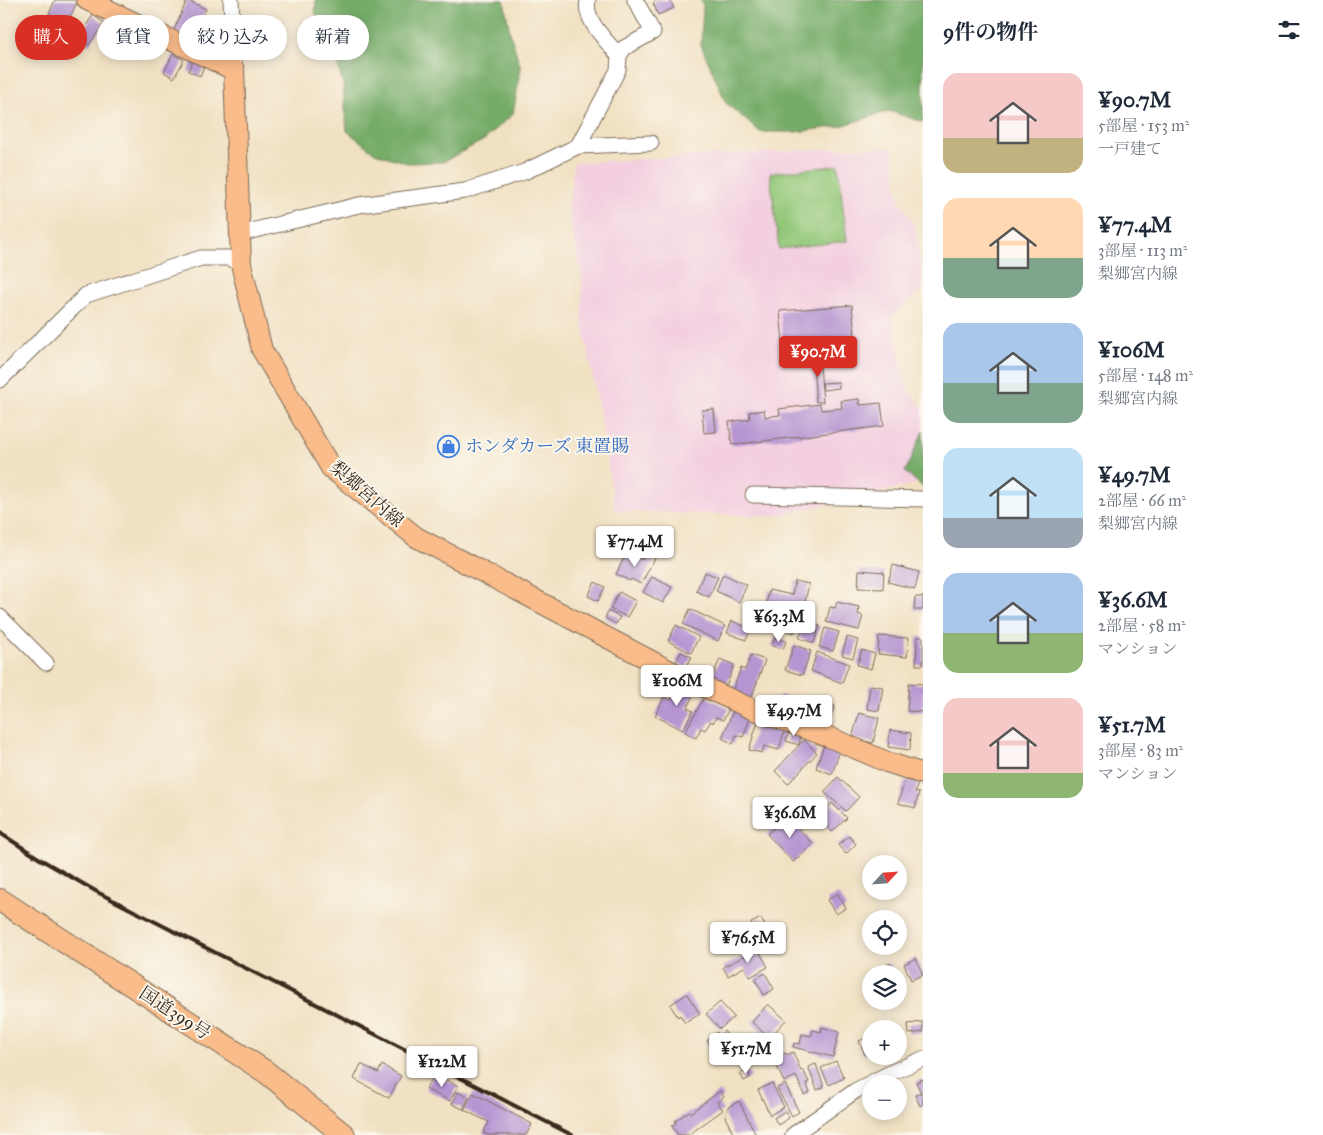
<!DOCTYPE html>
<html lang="ja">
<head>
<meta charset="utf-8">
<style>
	body { margin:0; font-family:"IM FELL Great Primer","Noto Serif JP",serif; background:#f2f2f3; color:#1f2937; height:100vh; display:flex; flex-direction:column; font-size:19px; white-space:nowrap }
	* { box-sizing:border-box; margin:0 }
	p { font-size:16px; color:#747a83 }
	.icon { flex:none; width:28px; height:28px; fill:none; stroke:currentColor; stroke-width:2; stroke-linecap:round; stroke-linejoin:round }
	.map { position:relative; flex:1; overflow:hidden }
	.side { display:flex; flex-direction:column; background:#fff; width:400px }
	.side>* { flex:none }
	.hud { position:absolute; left:15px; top:15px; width:475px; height:45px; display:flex; gap:10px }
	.needle { width:32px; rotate:64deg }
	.buttons { position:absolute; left:862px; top:855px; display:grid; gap:10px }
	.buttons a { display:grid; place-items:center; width:45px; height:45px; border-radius:50%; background:#fff; box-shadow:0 2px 12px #0003; font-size:25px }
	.price { position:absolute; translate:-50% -42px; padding:0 11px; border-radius:5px; background:#fff; color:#222; font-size:16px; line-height:32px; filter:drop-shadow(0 1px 2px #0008) }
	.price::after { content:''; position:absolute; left:50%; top:30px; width:15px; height:11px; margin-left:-8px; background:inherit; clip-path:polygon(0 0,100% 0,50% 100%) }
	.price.current { background:#d93025; color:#fff }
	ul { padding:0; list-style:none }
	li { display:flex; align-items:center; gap:15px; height:125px; padding:0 20px }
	li span { display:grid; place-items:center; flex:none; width:140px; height:100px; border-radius:15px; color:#555 }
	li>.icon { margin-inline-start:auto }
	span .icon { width:60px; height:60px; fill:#fffc; stroke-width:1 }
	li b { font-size:21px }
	h2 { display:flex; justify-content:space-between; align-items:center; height:60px; padding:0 20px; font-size:21px }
	.chip { padding:0 18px; border-radius:22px; background:#fff; box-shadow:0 2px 12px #0003; font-size:18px; line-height:45px }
	.chip.current { background:#d93025; color:#fff }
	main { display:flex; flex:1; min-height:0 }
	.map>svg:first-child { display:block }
	.built { fill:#f3cfe0 }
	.green { fill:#92c778; stroke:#66784b }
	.forest { fill:#75ac68; stroke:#586b43 }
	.building { fill:#b695d2 }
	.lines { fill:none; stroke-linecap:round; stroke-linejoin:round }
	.minor-casing { stroke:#7b6a58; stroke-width:17 }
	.major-casing { stroke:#7b6a58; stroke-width:22 }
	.highway-casing { stroke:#7b6a58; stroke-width:24 }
	.minor { stroke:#fff; stroke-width:15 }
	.major { stroke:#f9bc8a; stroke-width:20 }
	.highway { stroke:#f9bc8a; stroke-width:22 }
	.rail { stroke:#3b2a1e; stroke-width:4 }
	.labels { text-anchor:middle; stroke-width:4; stroke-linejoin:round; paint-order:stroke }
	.shop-label { font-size:18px; fill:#366cbe; stroke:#fbf7ec; text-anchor:start }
	.street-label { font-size:18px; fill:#3b2a1e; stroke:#fbf7ec }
</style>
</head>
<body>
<main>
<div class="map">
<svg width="923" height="1135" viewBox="0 0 923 1135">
	<rect width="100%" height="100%" fill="#fbf7ec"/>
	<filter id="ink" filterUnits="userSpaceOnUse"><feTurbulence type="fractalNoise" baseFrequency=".02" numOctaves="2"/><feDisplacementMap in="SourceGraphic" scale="10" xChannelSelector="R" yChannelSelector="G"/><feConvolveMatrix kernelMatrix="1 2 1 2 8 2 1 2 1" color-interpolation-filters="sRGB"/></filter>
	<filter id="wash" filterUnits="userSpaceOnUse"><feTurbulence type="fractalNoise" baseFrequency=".0096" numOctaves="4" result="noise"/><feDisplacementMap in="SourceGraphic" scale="20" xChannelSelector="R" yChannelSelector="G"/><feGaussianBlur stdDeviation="1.12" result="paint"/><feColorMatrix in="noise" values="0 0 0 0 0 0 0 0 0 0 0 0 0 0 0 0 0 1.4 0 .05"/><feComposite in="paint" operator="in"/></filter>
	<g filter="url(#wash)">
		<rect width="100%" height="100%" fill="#f1e1c3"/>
		<path class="built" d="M843 148H892L899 200 916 228 923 289 892 316 906 387 923 408V482L775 516 615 511 602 426 582 319V277L572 231 569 207 574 163Z"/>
		<path class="green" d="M838 165 847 241 779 249 770 173Z"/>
		<g class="forest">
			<path d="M316 0H504L510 33 521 69 513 114 484 140 443 162 407 163 375 153 347 131 343 84 333 46 315 12Z"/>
			<path d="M700 0H923V122L889 111 841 126 796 132H760L726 103 701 45 703 5Z"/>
			<path d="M923 431V487L905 472Z"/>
		</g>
		<g id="blocks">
			<g class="building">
				<path d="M55 0H73L77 2 68 22 49 14Z"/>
				<path d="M187 0 206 9 193 39 174 30Z"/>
				<path d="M656 0H670L674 8 658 15 653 3Z"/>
				<path d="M93 15 104 23 89 45 78 38Z"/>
				<path d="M62 22 77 33 69 44 54 32Z"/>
				<path d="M143 29 165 39 159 53 137 43Z"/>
				<path d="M173 54 184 60 174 78 164 72Z"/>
				<path d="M196 54 207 59 200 76 188 71Z"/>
				<path d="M852 305 856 346 784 353 780 311Z"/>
				<path d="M819 353 823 402H816L812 354Z"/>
				<path d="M839 382V388L823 390 822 383Z"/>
				<path d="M859 399 860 405 881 403 884 426 732 445 729 422 750 419 749 412 764 410 765 417 780 415 779 409 820 404 821 410 842 408 841 401Z"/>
				<path d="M714 409 716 432 704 433 702 410Z"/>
				<path d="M627 552 642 560 645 554 655 558 641 584 631 579 630 581 616 574Z"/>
				<path d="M893 565 919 572 915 589 888 582Z"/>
				<path d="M859 570 884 572 883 589 858 588Z"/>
				<path d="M705 572 718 577 709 597 696 591Z"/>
				<path d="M723 574 747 585 739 602 716 591Z"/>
				<path d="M652 577 672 587 663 603 643 592Z"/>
				<path d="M795 581 809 584 804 606 799 605 796 617 765 610 769 590 792 595Z"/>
				<path d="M595 582 605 587 598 601 588 596Z"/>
				<path d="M619 592 636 601 627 617 610 609Z"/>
				<path d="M915 597H923V610H914Z"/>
				<path d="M837 602 859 607 858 614 863 616 859 630 826 622 830 607 835 608Z"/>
				<path d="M751 605 760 607 756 620 747 617Z"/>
				<path d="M690 609 725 626 718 641 683 624Z"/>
				<path d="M608 611 620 617 616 624 605 618Z"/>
				<path d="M786 618 798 623 794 633 782 629Z"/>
				<path d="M732 621 751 629 746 640 727 633Z"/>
				<path d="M805 621 820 626 814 643 799 638Z"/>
				<path d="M676 625 699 637 691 653 668 641Z"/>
				<path d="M825 628 839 632 833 651 819 647Z"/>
				<path d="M879 636 908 638 907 657 878 654Z"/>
				<path d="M775 637 786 641 783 649 772 646Z"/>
				<path d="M847 637 858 640 853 658 842 655Z"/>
				<path d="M917 637H923V665H916Z"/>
				<path d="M794 645 811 651 802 675 785 670Z"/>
				<path d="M862 650 875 654 871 669 857 665Z"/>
				<path d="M681 652 692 657 686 667 676 662Z"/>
				<path d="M817 652 849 664 842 683 811 671Z"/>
				<path d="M751 655 765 660 751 699 732 692 741 668 745 670Z"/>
				<path d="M720 659 734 665 726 687 711 680Z"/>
				<path d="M679 683 695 691 687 708 693 711 683 730 655 716 664 697 671 700Z"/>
				<path d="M909 683 923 684V712L907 711Z"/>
				<path d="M870 685 883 687 879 711 867 709Z"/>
				<path d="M780 695 797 702 792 714 775 708Z"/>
				<path d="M705 696 729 709 723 720 716 717 713 723 711 721 705 730 701 728 696 738 685 732Z"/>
				<path d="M802 700 814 705 808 721 796 716Z"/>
				<path d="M825 702 835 706 827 727 811 721 816 706 823 708Z"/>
				<path d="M734 709 751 716 743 737 736 735 733 744 722 738Z"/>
				<path d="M859 713 879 718 873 743 852 738Z"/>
				<path d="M758 721 785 729 779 750 764 746 762 753 749 750Z"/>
				<path d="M790 728 802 732 799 745 786 741Z"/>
				<path d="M890 730 911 733 910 750 888 747Z"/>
				<path d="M804 740 817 753 788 784 775 771Z"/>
				<path d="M825 742 841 747 832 774 816 768Z"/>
				<path d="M838 777 859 797 846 811 824 792Z"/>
				<path d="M905 780 918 783 915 792 919 793 915 808 898 803Z"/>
				<path d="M832 803 847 818 832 832 818 817Z"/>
				<path d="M787 816 813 844 793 862 767 834Z"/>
				<path d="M849 836 856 844 846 854 838 845Z"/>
				<path d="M838 894 846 908 836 914 827 900Z"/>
				<path d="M761 918 770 937 760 942 751 923Z"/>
				<path d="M741 932 746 941 742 943 744 947 733 953 730 947 724 951 721 944Z"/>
				<path d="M758 949 768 967 750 977 744 967 728 976 723 967Z"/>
				<path d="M916 958 923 975 911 980 904 964Z"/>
				<path d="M890 963 895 974H879L877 969Z"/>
				<path d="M765 973 774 989 764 995 755 979Z"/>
				<path d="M687 994 700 1014 685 1023 680 1015 678 1017 670 1005Z"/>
				<path d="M720 1002 734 1017 720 1029 706 1014Z"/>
				<path d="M768 1004 786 1020 769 1038 752 1022Z"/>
				<path d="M923 1022V1032L909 1034 908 1024Z"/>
				<path d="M822 1027 839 1032 833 1057 793 1047 794 1043 800 1044 802 1034 811 1036 813 1030 821 1032Z"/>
				<path d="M724 1031 727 1035 713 1048 707 1041 717 1032 720 1035Z"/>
				<path d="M870 1036 871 1056 870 1057 868 1054 865 1055 859 1041Z"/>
				<path d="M793 1052 801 1071 803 1070 809 1082 806 1083 810 1092 804 1095 796 1076 784 1082 773 1058 786 1053 787 1055Z"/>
				<path d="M836 1061 844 1078 829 1085 821 1068Z"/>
				<path d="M361 1064 378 1073 382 1065 401 1076 389 1098 354 1079Z"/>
				<path d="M816 1064 824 1087 817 1090 808 1067Z"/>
				<path d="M747 1070 751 1077 744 1081 740 1074Z"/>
				<path d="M434 1074 458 1086 450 1101 426 1089Z"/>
				<path d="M923 1079V1104L920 1106 915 1095 921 1093 916 1082Z"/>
				<path d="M772 1083 784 1107 770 1115 758 1090Z"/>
				<path d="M785 1084 799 1112 792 1116 777 1088Z"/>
				<path d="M720 1091 724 1097 717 1102 723 1110 688 1135H678L672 1126 676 1123 675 1121 689 1111 690 1113Z"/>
				<path d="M458 1092 469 1097 463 1109 452 1104Z"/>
				<path d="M473 1093 532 1124 526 1135H487L483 1133 489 1122 464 1110Z"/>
				<path d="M739 1101 756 1135H734L725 1117 728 1107Z"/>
				<path d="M785 1111 789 1118 778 1125 774 1118Z"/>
			</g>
		</g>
	</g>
	<g filter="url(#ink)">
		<use href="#blocks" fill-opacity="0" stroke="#7b6a58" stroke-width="1"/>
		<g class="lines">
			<defs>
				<g id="minor">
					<path d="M231 0 234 70"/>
					<path d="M588 0C583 20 607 41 619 56"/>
					<path d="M578 146 618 70 619 56 624 48 653 32 635 0"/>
					<path d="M239 234 359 205 465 191 524 172 578 146 651 143"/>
					<path d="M0 380 86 295 201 258H229L241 264"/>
					<path d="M753 495 923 499"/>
					<path d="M0 617 46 663"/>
					<path d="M793 1135 855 1091 890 1073 923 1059"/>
				</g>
				<path id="major" d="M87 0 234 70 241 264 262 350 331 468 416 537 678 675 752 709 829 737 887 762 923 774"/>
				<path id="highway" d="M0 900 266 1072 344 1135"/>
			</defs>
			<use href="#minor" class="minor-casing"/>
			<use href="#major" class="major-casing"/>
			<use href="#highway" class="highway-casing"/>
			<use href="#minor" class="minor"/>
			<use href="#major" class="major"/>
			<use href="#highway" class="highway"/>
			<path class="rail" d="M0 833 40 859 99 893 572 1135"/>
		</g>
	</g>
	<defs>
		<symbol id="shop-ring" viewBox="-11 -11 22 22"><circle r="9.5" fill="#fbf7ec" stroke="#3f7fe0" stroke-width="1.5"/><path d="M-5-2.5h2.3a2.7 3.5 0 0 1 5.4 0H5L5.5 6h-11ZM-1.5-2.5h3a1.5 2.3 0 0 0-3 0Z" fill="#3f7fe0"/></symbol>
	</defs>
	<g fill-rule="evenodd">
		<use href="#shop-ring" x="436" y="434" width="25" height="25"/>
	</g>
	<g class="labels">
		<g class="shop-label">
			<text x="465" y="452">ホンダカーズ 東置賜</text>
		</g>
		<g class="street-label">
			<text transform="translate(367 494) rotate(41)" y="6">梨郷宮内線</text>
			<text transform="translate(175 1013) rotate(33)" y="6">国道399号</text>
		</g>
	</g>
</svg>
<div class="buttons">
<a><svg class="needle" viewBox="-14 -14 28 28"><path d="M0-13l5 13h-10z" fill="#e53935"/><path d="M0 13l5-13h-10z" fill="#747a83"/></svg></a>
<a><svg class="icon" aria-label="locate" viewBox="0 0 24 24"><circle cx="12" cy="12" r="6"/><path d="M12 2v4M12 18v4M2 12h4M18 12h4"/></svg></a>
<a><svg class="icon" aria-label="layers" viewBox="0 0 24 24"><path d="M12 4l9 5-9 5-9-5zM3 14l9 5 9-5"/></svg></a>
<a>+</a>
<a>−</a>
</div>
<b class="price current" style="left:818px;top:378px">¥90.7M</b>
<b class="price" style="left:635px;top:568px">¥77.4M</b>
<b class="price" style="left:779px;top:643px">¥63.3M</b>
<b class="price" style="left:677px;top:707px">¥106M</b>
<b class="price" style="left:794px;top:737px">¥49.7M</b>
<b class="price" style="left:790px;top:839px">¥36.6M</b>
<b class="price" style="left:748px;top:964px">¥76.5M</b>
<b class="price" style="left:746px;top:1075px">¥51.7M</b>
<b class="price" style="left:442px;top:1088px">¥122M</b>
<div class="hud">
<a class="chip current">購入</a>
<a class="chip">賃貸</a>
<a class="chip">絞り込み</a>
<a class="chip">新着</a>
</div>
</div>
<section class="side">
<h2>9件の物件<svg class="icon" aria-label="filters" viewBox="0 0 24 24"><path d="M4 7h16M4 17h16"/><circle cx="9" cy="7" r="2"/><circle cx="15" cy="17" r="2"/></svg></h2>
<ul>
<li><span style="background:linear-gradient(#f6c9c9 65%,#c2b280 0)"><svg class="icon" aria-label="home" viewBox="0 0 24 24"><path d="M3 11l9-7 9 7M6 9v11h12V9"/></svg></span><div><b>¥90.7M</b><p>5部屋 · 153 m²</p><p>一戸建て</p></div></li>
<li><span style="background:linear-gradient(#ffd9b3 60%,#7fa58c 0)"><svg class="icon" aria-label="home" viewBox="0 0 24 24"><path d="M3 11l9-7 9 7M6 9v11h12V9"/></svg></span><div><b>¥77.4M</b><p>3部屋 · 113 m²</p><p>梨郷宮内線</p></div></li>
<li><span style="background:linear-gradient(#a9c7e8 60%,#7fa58c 0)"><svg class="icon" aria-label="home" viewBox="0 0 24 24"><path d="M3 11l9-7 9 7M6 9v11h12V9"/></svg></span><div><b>¥106M</b><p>5部屋 · 148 m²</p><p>梨郷宮内線</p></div></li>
<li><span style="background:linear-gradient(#bfe0f5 70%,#9aa5b1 0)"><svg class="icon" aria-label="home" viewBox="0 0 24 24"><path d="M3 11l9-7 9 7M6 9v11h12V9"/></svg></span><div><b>¥49.7M</b><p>2部屋 · 66 m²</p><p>梨郷宮内線</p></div></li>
<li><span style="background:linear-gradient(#a9c7e8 60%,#8fb573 0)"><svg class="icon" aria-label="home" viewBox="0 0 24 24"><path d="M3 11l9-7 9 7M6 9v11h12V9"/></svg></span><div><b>¥36.6M</b><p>2部屋 · 58 m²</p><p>マンション</p></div></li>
<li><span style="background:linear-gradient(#f6c9c9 75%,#8fb573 0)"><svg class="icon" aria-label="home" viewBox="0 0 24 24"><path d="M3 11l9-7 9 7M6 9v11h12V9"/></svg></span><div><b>¥51.7M</b><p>3部屋 · 83 m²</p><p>マンション</p></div></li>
</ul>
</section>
</main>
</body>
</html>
